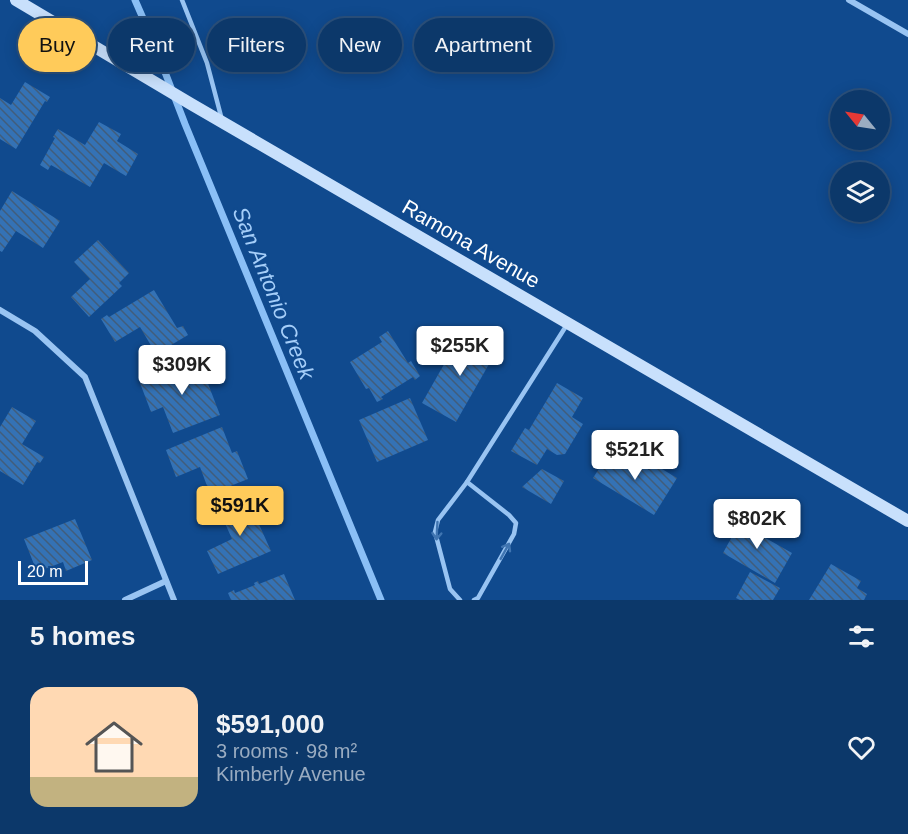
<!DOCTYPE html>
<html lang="en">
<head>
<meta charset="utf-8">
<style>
	body { margin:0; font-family:Arial,sans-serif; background:#1a4372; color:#f1f3f6; height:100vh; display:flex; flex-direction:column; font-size:22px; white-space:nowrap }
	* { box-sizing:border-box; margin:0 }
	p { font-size:20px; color:#9aacc1 }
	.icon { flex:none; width:33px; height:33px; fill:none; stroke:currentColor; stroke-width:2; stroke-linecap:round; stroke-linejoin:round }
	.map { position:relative; height:600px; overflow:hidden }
	.sheet { display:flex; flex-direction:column; background:#0c386a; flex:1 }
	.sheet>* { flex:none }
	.hud { position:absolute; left:18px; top:18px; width:600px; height:54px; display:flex; gap:12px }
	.needle { width:39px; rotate:300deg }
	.controls { position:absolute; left:830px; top:90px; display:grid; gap:12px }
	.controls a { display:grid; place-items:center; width:60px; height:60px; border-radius:50%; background:#0c386a; box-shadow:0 3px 15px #0003,0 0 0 2px #2c527e; font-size:30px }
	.scale { position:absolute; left:18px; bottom:15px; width:70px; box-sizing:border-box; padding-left:6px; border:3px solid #fff; border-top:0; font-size:16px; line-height:21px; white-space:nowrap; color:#fff; -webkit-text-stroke:4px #104a8e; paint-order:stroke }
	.price { position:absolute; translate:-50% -51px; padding:0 14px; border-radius:6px; background:#fff; color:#222; font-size:20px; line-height:39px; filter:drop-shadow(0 2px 3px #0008) }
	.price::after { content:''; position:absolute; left:50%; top:36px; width:18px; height:14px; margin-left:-9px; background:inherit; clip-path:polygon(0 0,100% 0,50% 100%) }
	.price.on { background:#ffcb5a; color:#111 }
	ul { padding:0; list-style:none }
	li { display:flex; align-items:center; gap:18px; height:150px; padding:0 30px }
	li span { display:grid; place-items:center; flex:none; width:168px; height:120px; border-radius:18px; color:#555 }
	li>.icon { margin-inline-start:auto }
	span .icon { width:72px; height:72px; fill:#fffc; stroke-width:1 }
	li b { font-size:26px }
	h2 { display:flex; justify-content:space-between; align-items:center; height:72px; padding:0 30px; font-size:26px }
	.chip { padding:0 21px; border-radius:27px; background:#0c386a; box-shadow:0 3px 15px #0003,0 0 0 2px #2c527e; font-size:21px; line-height:54px }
	.chip.on { background:#ffcb5a; color:#111 }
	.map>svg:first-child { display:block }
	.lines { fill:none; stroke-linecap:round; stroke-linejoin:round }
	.stream { stroke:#8abff6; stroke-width:7 }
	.building { fill:url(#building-back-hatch) }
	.lane { stroke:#99c4f2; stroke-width:4.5 }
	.street { stroke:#99c4f2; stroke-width:6 }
	.secondary { stroke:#c8e0fc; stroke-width:12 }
	.oneway { stroke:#4075b1 }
	.labels { text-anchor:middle; stroke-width:4.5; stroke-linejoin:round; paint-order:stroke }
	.street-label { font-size:21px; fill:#fff; stroke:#104a8e }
	.water-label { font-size:22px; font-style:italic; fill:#a5cef9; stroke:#104a8e }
</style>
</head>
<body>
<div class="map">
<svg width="908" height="600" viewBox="0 0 908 600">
	<defs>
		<pattern id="building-back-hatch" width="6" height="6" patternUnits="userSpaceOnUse" patternTransform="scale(1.5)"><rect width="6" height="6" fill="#3472b5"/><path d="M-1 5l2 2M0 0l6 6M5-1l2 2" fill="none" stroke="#415d7b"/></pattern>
	</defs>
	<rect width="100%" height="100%" fill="#104a8e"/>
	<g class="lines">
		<path class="stream" d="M135 0 153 41 185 124 381 600"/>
	</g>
	<g class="building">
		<path d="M25 82 50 97 47 102 45 101 16 149 0 139V98L11 105Z"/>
		<path d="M99 122 121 134 117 141 138 154 126 176 104 163 90 187 51 165 48 170 40 165 55 138 53 137 58 129 85 145Z"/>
		<path d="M12 191 60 221 43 248 16 231 2 252 0 251V211Z"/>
		<path d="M98 240 129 273 119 283 122 286 89 317 71 297 90 279 74 262Z"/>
		<path d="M154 290 177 328 183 326 188 335 156 354 140 327 115 342 101 319 107 315 109 317Z"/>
		<path d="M388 331 408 363 411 361 420 376 415 380 413 377 381 397 383 399 377 402 369 388 366 389 350 362 382 342 379 337Z"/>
		<path d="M463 331 497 350 456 422 422 403Z"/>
		<path d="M199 360 220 415 173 433 163 407 151 412 140 383Z"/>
		<path d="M557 383 583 398 572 417 583 424 565 454 557 455 547 449 537 465 511 451 525 428 529 430Z"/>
		<path d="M410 398 428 440 377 462 359 420Z"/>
		<path d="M12 407 36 421 22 444 44 457 40 463 37 462 23 485 0 471V427Z"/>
		<path d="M222 427 232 453 237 451 248 479 210 494 200 467 176 477 166 450Z"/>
		<path d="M613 447 649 470 652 466 656 468 657 466 677 478 654 515 593 478Z"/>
		<path d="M542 469 564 481 551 504 522 487Z"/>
		<path d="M257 496 262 507 253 511 271 551 218 574 207 551 232 539 220 512Z"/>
		<path d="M746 511 762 520 755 532 792 553 775 583 723 553Z"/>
		<path d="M75 519 92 560 66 571 63 562 37 572 24 539Z"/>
		<path d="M831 564 861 581 857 588 867 594 864 600H809Z"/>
		<path d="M750 572 780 588 773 600H740L736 598Z"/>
		<path d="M284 574 295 600H231L228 593 234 590 235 593 255 585 254 583 258 581 259 584Z"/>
	</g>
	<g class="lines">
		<g class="lane">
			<path d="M182 0 207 63 222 120"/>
			<path d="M467 482 509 515 516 523 514 534 478 598 474 600"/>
			<path d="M460 600 450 589 435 532 438 520 467 482 568 323"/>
		</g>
		<g class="street">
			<path d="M849 0 908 34"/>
			<path d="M0 310 35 331 85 377 174 600"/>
			<path d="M125 600 166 581"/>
		</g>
		<path class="secondary" d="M16 0 191 104 908 521"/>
	</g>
	<defs><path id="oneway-shaft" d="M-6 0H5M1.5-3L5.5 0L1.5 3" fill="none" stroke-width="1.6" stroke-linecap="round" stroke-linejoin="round" transform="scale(1.5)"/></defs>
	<g class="oneway">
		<use href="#oneway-shaft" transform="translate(437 531) rotate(93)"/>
		<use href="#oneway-shaft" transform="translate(505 551) rotate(-61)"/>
	</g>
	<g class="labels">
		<g class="street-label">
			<text transform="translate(471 244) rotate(30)" y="7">Ramona Avenue</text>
		</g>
		<g class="water-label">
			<text transform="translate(274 293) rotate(68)" y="8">San Antonio Creek</text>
		</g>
	</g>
</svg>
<div class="controls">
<a><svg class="needle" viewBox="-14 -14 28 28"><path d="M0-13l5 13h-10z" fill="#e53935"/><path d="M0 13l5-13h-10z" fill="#9aacc1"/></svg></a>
<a><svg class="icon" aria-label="layers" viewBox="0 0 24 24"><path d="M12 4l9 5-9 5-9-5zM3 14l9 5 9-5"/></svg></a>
</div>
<div class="scale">20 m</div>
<b class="price" style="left:460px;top:377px">$255K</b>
<b class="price" style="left:182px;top:396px">$309K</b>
<b class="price" style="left:635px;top:481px">$521K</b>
<b class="price on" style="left:240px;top:537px">$591K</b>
<b class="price" style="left:757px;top:550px">$802K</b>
<div class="hud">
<a class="chip on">Buy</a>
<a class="chip">Rent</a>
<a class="chip">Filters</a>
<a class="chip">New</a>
<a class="chip">Apartment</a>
</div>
</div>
<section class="sheet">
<h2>5 homes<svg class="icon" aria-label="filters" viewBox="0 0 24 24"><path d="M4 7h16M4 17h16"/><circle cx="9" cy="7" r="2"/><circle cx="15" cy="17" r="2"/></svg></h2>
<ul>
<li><span style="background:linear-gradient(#ffd9b3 75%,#c2b280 0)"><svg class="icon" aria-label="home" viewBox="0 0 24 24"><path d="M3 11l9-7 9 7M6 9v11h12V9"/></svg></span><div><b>$591,000</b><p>3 rooms · 98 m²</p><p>Kimberly Avenue</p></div><svg class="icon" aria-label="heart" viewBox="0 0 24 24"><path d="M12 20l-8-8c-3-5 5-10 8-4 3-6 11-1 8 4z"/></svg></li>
</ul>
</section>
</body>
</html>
